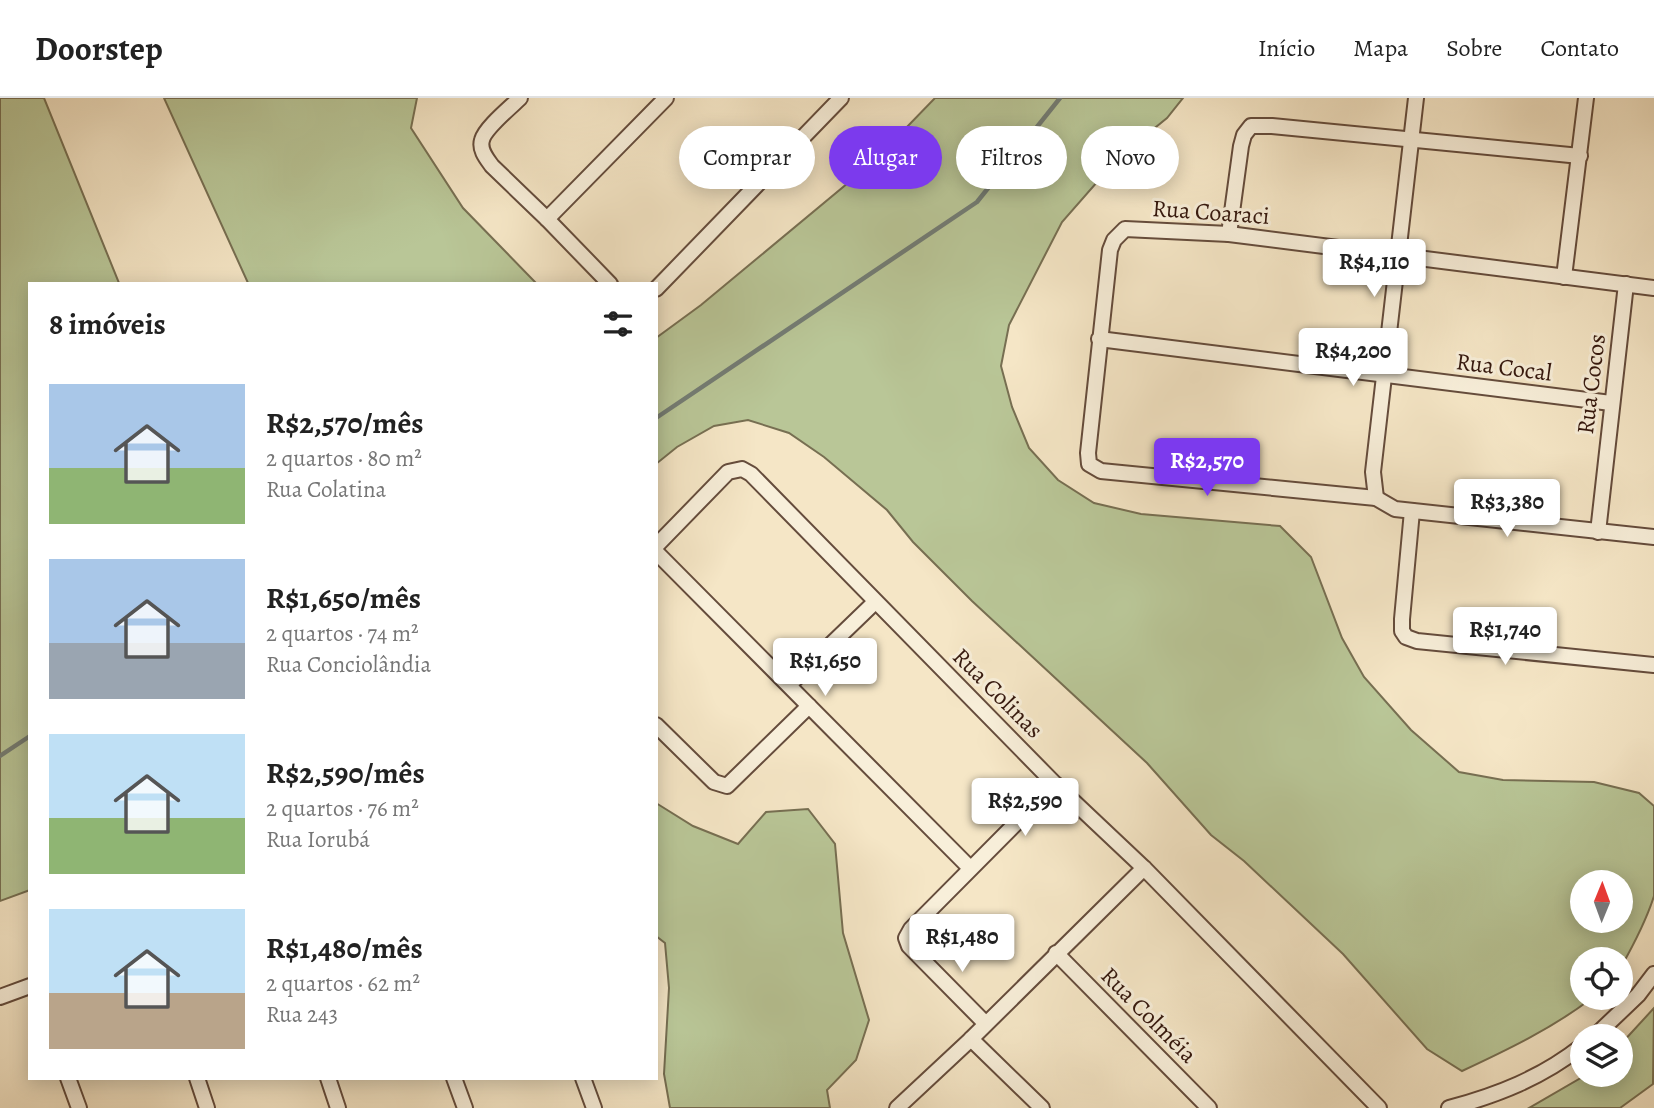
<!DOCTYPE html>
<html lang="pt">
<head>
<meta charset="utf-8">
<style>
	body { margin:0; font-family:Alegreya,serif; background:#f2f2f2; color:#222; height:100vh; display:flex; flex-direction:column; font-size:26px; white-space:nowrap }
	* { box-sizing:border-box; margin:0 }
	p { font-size:23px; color:#767676 }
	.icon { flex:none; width:38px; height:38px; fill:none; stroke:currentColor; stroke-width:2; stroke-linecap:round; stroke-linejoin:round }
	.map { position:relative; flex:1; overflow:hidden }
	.details { position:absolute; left:28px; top:184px; width:630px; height:798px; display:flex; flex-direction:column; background:#fff; border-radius:0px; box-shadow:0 4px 18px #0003 }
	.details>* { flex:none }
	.hud { position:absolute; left:679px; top:28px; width:665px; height:63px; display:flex; gap:14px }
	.needle { width:46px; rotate:1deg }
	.tools { position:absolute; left:1570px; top:772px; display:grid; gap:14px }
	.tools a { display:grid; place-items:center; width:63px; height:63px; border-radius:50%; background:#fff; box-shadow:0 4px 18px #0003; font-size:35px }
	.price { position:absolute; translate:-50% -60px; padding:0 16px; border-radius:7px; background:#fff; color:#222; font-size:23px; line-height:46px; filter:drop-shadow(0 2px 4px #0008) }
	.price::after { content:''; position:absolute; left:50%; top:42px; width:21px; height:16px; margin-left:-10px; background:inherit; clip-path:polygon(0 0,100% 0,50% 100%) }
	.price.active { background:#7c3aed; color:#fff }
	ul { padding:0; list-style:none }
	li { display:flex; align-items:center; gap:21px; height:175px; padding:0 21px }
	li span { display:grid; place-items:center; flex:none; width:196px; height:140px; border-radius:0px; color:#555 }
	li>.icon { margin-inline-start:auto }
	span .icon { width:84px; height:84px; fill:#fffc; stroke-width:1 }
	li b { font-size:30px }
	h2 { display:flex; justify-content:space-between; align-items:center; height:84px; padding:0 21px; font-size:30px }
	.tag { padding:0 24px; border-radius:32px; background:#fff; box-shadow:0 4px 18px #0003; font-size:24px; line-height:63px }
	.tag.active { background:#7c3aed; color:#fff }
	header { display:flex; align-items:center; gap:42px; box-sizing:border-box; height:98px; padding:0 35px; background:#fff; border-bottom:2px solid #e0e0e0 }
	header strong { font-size:33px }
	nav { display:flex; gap:38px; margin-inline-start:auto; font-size:24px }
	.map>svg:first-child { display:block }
	.green { fill:#b9c697; stroke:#776f52; stroke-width:2; fill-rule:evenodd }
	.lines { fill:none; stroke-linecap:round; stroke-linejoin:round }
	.stream { stroke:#737c74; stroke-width:4.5 }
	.minor-casing { stroke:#654c3c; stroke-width:18 }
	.minor { stroke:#f8efda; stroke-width:14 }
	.labels { text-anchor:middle; stroke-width:6; stroke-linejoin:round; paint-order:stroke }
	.street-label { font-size:24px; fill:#35180e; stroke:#f8efda }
</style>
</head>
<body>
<header>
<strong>Doorstep</strong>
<nav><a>Início</a><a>Mapa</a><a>Sobre</a><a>Contato</a></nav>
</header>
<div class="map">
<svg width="1654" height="1010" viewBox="0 0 1654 1010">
	<rect width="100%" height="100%" fill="#f5e6c6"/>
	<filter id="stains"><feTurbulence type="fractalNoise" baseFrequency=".00286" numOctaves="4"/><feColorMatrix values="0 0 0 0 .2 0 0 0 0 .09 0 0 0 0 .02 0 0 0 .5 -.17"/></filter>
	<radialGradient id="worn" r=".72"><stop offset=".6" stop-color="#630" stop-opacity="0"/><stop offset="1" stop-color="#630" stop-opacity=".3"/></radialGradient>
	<g class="green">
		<path d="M0 0H44L119 185 30 186V792L0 803Z"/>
		<path d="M164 0H417L411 30 463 110 536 185H248Z"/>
		<path d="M935 0H1183L1167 20 1119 59 1062 124 1009 227 1001 268 1012 309 1029 350 1058 382 1094 405 1141 416 1280 428 1311 459 1342 540 1364 579 1411 632 1459 674 1503 682 1594 684 1639 695 1654 708V798C1646 823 1634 846 1621 869L1620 861H1582V900H1592C1553 930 1507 952 1462 973L1427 951 1343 856 1244 763 1211 737 1147 665 972 503 913 444 887 412 824 359 789 335 748 322 714 328 677 349 656 366V240L701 207 872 65ZM1620 784V822H1582V784Z"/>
		<path d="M656 705 693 728 738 746 766 714 808 711 835 746 843 835 869 922 856 962 827 992 830 1010H670L664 976 669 890 665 845 656 838Z"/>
		<path d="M1654 910 1653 986 1620 1010H1529L1586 977 1620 976 1621 946Z"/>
	</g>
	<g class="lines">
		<g class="stream">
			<path d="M656 320 977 104 1060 0"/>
			<path d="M0 658 30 638"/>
		</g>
		<defs>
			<g id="minor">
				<path d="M520 0C511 9 485 30 482 42 479 52 487 61 492 68L547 121 610 186"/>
				<path d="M547 121 666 0"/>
				<path d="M1229 136 1241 48 1244 37 1251 28H1272L1580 58"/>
				<path d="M1564 179 1586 0"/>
				<path d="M1654 190 1229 136 1125 131 1114 142 1110 152 1088 355 1089 366 1101 373 1376 400 1395 411 1654 439"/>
				<path d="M656 191 841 0"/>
				<path d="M1099 241 1611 305"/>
				<path d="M1376 400 1373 374 1416 0"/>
				<path d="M1412 413 1402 521V533L1406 539 1417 543 1654 567"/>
				<path d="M1598 434 1626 186"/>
				<path d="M656 448 728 374 742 371 751 376 1055 686 1144 770 1379 1010"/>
				<path d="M656 454 970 770"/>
				<path d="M790 586 875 504"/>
				<path d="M656 627 714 684 727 688 809 608"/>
				<path d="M1056 855 1209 1010"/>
				<path d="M0 899 30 888"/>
				<path d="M985 925 909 848 906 840 911 831 1055 686"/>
				<path d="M1595 938 1638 897 1654 876"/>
				<path d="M971 941 1042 1010"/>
				<path d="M68 980 79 1010"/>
				<path d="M197 980 207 1010"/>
				<path d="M328 980 338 1010"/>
				<path d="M454 980 465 1010"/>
				<path d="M583 980 594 1010"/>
				<path d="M897 1010 971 941 1144 770"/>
				<path d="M1449 1010C1498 997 1541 980 1582 948"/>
			</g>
		</defs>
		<use href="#minor" class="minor-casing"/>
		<use href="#minor" class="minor"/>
	</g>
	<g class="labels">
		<g class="street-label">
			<text transform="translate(1211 114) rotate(4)" y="8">Rua Coaraci</text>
			<text transform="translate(1504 269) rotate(7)" y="8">Rua Cocal</text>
			<text transform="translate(1591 286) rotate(-83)" y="8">Rua Cocos</text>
			<text transform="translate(998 595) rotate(45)" y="8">Rua Colinas</text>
			<text transform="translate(1149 917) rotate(45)" y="8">Rua Colméia</text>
		</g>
	</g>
	<rect width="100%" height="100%" filter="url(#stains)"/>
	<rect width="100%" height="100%" fill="url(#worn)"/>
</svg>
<div class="tools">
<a><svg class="needle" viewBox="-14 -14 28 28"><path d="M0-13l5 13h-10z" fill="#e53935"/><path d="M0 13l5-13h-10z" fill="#767676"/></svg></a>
<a><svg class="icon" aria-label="locate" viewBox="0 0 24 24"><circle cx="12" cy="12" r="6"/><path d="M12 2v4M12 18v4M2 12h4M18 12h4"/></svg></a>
<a><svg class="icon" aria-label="layers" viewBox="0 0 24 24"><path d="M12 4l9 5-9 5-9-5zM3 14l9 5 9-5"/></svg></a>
</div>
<b class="price" style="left:1374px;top:201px">R$4,110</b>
<b class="price" style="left:1353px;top:290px">R$4,200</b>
<b class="price active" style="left:1207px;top:400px">R$2,570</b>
<b class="price" style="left:1507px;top:441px">R$3,380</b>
<b class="price" style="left:1505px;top:569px">R$1,740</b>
<b class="price" style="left:825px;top:600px">R$1,650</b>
<b class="price" style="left:1025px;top:740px">R$2,590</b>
<b class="price" style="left:962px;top:876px">R$1,480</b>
<div class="hud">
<a class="tag">Comprar</a>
<a class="tag active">Alugar</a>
<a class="tag">Filtros</a>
<a class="tag">Novo</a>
</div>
<section class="details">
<h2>8 imóveis<svg class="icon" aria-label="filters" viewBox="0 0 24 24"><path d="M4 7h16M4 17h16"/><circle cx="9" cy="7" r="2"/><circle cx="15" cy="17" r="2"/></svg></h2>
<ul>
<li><span style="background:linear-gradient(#a9c7e8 60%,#8fb573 0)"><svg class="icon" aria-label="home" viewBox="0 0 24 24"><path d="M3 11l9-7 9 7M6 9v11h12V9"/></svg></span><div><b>R$2,570/mês</b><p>2 quartos · 80 m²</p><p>Rua Colatina</p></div></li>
<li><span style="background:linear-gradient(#a9c7e8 60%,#9aa5b1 0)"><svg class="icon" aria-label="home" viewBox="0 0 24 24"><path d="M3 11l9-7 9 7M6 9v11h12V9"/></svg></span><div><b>R$1,650/mês</b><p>2 quartos · 74 m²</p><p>Rua Conciolândia</p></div></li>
<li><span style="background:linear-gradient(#bfe0f5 60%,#8fb573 0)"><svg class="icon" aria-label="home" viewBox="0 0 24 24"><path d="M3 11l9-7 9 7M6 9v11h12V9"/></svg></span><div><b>R$2,590/mês</b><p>2 quartos · 76 m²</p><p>Rua Iorubá</p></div></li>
<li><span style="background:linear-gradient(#bfe0f5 60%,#b9a48a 0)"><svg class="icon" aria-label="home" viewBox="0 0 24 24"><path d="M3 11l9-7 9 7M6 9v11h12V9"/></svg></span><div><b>R$1,480/mês</b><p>2 quartos · 62 m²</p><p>Rua 243</p></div></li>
</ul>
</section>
</div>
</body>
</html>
